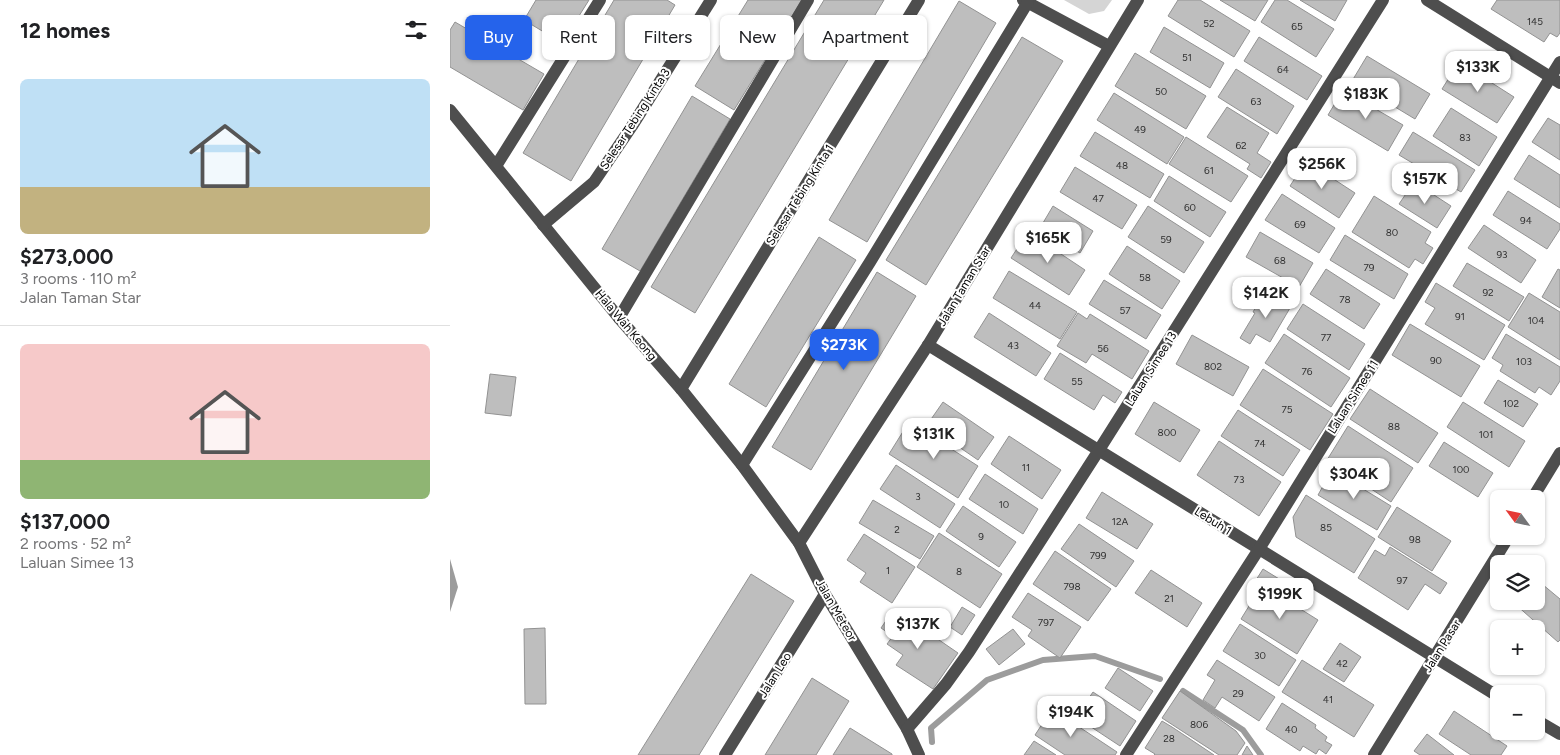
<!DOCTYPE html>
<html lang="en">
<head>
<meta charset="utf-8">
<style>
	body { margin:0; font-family:Figtree,sans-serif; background:#f2f2f2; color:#202124; height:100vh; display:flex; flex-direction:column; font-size:19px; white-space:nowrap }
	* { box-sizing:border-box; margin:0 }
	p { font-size:16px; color:#757577 }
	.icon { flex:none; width:28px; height:28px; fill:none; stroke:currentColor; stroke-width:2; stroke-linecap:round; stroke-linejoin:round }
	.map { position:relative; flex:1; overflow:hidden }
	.details { display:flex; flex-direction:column; background:#fff; width:450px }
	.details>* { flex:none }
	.guide { position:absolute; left:15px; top:15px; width:475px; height:45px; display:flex; gap:10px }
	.needle { width:32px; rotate:303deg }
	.buttons { position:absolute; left:1040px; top:490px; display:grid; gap:10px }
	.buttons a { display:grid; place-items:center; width:55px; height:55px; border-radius:8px; background:#fff; box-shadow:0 1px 4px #0004; font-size:25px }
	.price { position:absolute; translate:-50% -42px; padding:0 11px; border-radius:10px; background:#fff; color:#222; font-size:16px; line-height:32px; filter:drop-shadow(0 1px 2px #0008) }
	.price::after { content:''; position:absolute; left:50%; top:30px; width:15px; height:11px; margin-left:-8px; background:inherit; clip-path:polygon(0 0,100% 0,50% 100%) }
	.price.active { background:#2563eb; color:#fff }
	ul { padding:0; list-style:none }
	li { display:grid; align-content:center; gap:10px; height:265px; padding:0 20px }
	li+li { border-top:1px solid #e0e0e0 }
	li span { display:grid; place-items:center; height:155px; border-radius:8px; color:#555 }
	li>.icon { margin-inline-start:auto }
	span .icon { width:90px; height:90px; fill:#fffc; stroke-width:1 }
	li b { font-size:21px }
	h2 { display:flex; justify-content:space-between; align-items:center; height:60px; padding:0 20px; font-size:21px }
	.tag { padding:0 18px; border-radius:8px; background:#fff; box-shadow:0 1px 4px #0004; font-size:18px; line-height:45px }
	.tag.active { background:#2563eb; color:#fff }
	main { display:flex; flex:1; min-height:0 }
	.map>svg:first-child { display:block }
	.green { fill:#d5d5d5 }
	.water { fill:#9c9c9c }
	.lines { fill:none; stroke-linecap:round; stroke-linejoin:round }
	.stream { stroke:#9c9c9c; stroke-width:6 }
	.building { fill:#bebebe; stroke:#929292 }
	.minor { stroke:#4e4e4e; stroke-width:12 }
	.labels { text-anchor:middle; stroke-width:4; stroke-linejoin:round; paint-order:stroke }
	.number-label { font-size:10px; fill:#303030 }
	.street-label { font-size:12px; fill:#000; stroke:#fff }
</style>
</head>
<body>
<main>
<section class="details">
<h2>12 homes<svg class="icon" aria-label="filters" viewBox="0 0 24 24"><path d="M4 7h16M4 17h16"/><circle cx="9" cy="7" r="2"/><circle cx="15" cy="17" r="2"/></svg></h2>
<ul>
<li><span style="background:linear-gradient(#bfe0f5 70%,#c2b280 0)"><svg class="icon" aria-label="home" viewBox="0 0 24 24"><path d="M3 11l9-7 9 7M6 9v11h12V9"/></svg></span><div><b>$273,000</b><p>3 rooms · 110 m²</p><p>Jalan Taman Star</p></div></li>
<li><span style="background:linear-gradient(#f6c9c9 75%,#8fb573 0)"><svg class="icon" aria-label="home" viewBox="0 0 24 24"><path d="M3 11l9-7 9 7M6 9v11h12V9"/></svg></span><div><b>$137,000</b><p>2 rooms · 52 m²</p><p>Laluan Simee 13</p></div></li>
</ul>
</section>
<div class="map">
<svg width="1110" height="755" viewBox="0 0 1110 755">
	<rect width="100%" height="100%" fill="#fff"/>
	<path class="green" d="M614 0H662L654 11 639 14Z"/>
	<path class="water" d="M0 559 8 587 0 612Z"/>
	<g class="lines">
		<g class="stream">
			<path d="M733 691 793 730 811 755"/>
			<path d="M482 742 481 728 537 680 593 660 645 656 710 679"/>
		</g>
	</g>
	<g class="building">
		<path d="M86 0H139L112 43 74 20Z"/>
		<path d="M164 0H217L225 5 121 181 73 153Z"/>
		<path d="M298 0H352L284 110 245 86Z"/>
		<path d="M374 0H434L245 313 201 287Z"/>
		<path d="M728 0H750L800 31 784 57 718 16Z"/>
		<path d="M770 0H818L805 21Z"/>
		<path d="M825 0H837L884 29 866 57 811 22Z"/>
		<path d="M850 0H897L885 21Z"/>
		<path d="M1047 0H1110V33L1107 37 1100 33 1094 42 1041 9Z"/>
		<path d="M509 1 546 23 417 242 379 220Z"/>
		<path d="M5 22 94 74 73 110 0 67V30Z"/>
		<path d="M714 27 774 63 760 88 700 52Z"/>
		<path d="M572 37 613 61 476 285 436 260Z"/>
		<path d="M809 37 872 76 857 100 794 61Z"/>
		<path d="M685 53 756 96 736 129 665 86Z"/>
		<path d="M917 56 980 94 965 119 902 81Z"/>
		<path d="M1009 62 1064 97 1047 123 992 89Z"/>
		<path d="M786 69 844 106 827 134 768 97Z"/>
		<path d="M893 90 953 125 938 151 878 115Z"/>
		<path d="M664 93 734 137 717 164 647 120Z"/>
		<path d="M242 96 280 119 190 271 152 249Z"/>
		<path d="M777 107 819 133 807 153 821 162 811 178 797 169 800 164 757 137Z"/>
		<path d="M1001 108 1047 137 1029 166 983 136Z"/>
		<path d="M1098 118 1110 125V160L1082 142Z"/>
		<path d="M645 132 714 174 700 198 630 156Z"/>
		<path d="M963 132 1025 170 1011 192 949 155Z"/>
		<path d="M736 137 798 176 781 202 719 164Z"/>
		<path d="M1079 155 1110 175V208L1064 179Z"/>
		<path d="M856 161 905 193 889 218 840 186Z"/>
		<path d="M625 167 687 205 672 229 610 192Z"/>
		<path d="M719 176 776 212 760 237 704 201Z"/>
		<path d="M964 182 1001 206 987 228 949 204Z"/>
		<path d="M1058 191 1110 224V229L1097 249 1043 215Z"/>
		<path d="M832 194 885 228 869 253 815 220Z"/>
		<path d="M924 196 981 232 975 243 983 248 973 264 965 259 959 268 902 232Z"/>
		<path d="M603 206 643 231 630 253 590 228Z"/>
		<path d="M698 206 754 242 734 273 678 237Z"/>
		<path d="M1034 225 1086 260 1071 283 1018 248Z"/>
		<path d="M578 232 635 270 619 295 561 258Z"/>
		<path d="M810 232 863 263 849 287 796 257Z"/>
		<path d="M895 235 958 274 944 299 880 260Z"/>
		<path d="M369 237 406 260 316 407 279 384Z"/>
		<path d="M677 246 730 281 712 309 659 274Z"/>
		<path d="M1017 263 1074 297 1059 321 1003 286Z"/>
		<path d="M876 269 930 304 914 329 860 294Z"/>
		<path d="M1108 269 1110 270V308L1092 297Z"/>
		<path d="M559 271 627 312 610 339 543 298Z"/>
		<path d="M427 272 466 296 361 470 322 447Z"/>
		<path d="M654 280 711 315 696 339 639 304Z"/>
		<path d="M986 283 1055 325 1034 360 975 324 985 308 975 302Z"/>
		<path d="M814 293 840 308 820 342 806 334 800 344 790 338 805 313 803 312Z"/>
		<path d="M1079 293 1110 312V360L1058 327Z"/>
		<path d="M853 304 915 344 899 370 837 329Z"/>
		<path d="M539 313 601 353 586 376 524 337Z"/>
		<path d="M628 313 637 319 640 314 699 351 682 379 642 354 636 363 607 346Z"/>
		<path d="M960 324 1030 366 1011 397 942 355Z"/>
		<path d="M834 334 900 378 881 407 815 363Z"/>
		<path d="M1056 334 1110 367V381L1101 395 1089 387 1085 393 1050 371 1053 365 1042 358Z"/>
		<path d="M742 335 799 367 783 396 726 364Z"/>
		<path d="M610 353 672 392 665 403 653 395 644 410 594 379Z"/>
		<path d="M813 369 883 414 860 450 790 405Z"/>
		<path d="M40 374 66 377 61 416 35 413Z"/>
		<path d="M1048 380 1088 404 1073 427 1034 403Z"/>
		<path d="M920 389 988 433 968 463 900 419Z"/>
		<path d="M493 402 544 437 528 460 477 425Z"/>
		<path d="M704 402 750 430 730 462 685 434Z"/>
		<path d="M1013 402 1075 441 1059 467 997 427Z"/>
		<path d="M788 410 850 450 833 476 771 436Z"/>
		<path d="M459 422 528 466 508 498 439 454Z"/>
		<path d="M898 426 963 468 941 502 877 460Z"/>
		<path d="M559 436 611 470 592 499 541 464Z"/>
		<path d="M769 441 831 482 809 516 747 475Z"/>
		<path d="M994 442 1043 473 1028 497 979 466Z"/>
		<path d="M446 465 505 504 490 528 430 489Z"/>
		<path d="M882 470 941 506 927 530 868 495Z"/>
		<path d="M535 474 588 509 573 534 519 499Z"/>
		<path d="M652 492 703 524 687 549 636 518Z"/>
		<path d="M856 495 925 539 904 573 846 537 843 517Z"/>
		<path d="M423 500 484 536 470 559 409 523Z"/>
		<path d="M513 506 566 542 549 567 496 531Z"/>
		<path d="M947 507 1001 541 982 571 928 537Z"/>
		<path d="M629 524 684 561 666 587 611 549Z"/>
		<path d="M489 533 552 574 530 608 467 567Z"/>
		<path d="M414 534 465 567 442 603 410 582 416 573 397 560Z"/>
		<path d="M940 547 997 583 990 594 975 584 958 610 908 578 925 550 935 556Z"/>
		<path d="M605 551 661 589 638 621 583 584Z"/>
		<path d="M813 569 855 595 848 607 806 580Z"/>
		<path d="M701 570 752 603 737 627 685 593Z"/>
		<path d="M301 574 344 601 249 755H188Z"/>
		<path d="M1086 579 1110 599V640L1108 642 1065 604 1067 601H1086Z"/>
		<path d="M812 585 868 620 847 654 791 619Z"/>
		<path d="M578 593 631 627 610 658 578 636 582 630 562 617Z"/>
		<path d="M512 607 525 615 512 635 500 627Z"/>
		<path d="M444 609 508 653 483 689 446 665 453 655 437 644 443 636 431 628Z"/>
		<path d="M790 624 846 660 829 686 773 651Z"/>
		<path d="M95 628 96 704H75L74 629Z"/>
		<path d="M563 629 575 644 549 665 536 649Z"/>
		<path d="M890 643 911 657 894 682 873 669Z"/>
		<path d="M767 660 825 697 809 721 772 697 765 708 753 700 765 680 757 675Z"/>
		<path d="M852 660 924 705 904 737 832 692Z"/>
		<path d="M668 668 703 691 690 711 655 688Z"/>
		<path d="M362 678 399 701 366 755H315Z"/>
		<path d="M730 691 786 731 795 743 787 755H769L712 718Z"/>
		<path d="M643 692 686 721 670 746 626 717Z"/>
		<path d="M832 703 866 725 865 728 877 737 875 741 882 745 876 754 869 749 866 754 853 746 850 751 816 729Z"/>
		<path d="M602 709 667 752 665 755H615L585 735Z"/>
		<path d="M1004 711 1057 746 1051 755H1021L989 734Z"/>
		<path d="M712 721 722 727 764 755H704L705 754 695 748Z"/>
		<path d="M400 728 442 754V755H383Z"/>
		<path d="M977 734 1004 755H970L964 751Z"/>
		<path d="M584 741 606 755H574Z"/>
		<path d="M797 746 803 755H792Z"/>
	</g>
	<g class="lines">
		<g class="minor">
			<path d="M573 0 659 46"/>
			<path d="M977 0 1110 83"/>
			<path d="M0 110 169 318 231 389 292 465 349 543 375 594 457 729 469 755"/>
			<path d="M46 166 150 0"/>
			<path d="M93 225 144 182 182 126 261 0"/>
			<path d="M169 318 358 0"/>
			<path d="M478 345 1049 697"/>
			<path d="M231 389 469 0"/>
			<path d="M292 465 420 262 578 2"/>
			<path d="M1082 499 1110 453"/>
			<path d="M349 543 478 345 688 0"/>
			<path d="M1086 720 1110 734"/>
			<path d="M457 729 496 684 519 652 649 450 933 0"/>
			<path d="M275 755 375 594"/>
			<path d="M676 755 809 549 1110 62"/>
			<path d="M924 755 1059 536"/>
		</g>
	</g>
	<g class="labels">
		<g class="number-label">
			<text x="1085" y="25">145</text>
			<text x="759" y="27">52</text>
			<text x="847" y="30">65</text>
			<text x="737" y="61">51</text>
			<text x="833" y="73">64</text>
			<text x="711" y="95">50</text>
			<text x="806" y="105">63</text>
			<text x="690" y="133">49</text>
			<text x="1015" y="141">83</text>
			<text x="791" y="149">62</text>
			<text x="672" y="169">48</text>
			<text x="759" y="174">61</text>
			<text x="648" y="202">47</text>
			<text x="740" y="211">60</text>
			<text x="1076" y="224">94</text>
			<text x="850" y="228">69</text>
			<text x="942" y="236">80</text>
			<text x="716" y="243">59</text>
			<text x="1052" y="258">93</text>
			<text x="830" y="264">68</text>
			<text x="919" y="271">79</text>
			<text x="695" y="281">58</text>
			<text x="1038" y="296">92</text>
			<text x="895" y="303">78</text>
			<text x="585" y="309">44</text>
			<text x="675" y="314">57</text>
			<text x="1010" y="320">91</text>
			<text x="1086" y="324">104</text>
			<text x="876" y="341">77</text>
			<text x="563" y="349">43</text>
			<text x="653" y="352">56</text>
			<text x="986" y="364">90</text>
			<text x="1074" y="365">103</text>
			<text x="763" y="370">802</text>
			<text x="857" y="375">76</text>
			<text x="627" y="385">55</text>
			<text x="1061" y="407">102</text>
			<text x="837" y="413">75</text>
			<text x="944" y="430">88</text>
			<text x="717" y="436">800</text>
			<text x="1036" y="438">101</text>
			<text x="810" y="447">74</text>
			<text x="576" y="471">11</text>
			<text x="1011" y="473">100</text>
			<text x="789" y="483">73</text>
			<text x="468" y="500">3</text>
			<text x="554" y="508">10</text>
			<text x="670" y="525">12A</text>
			<text x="876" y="531">85</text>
			<text x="447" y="533">2</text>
			<text x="531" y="540">9</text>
			<text x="965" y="543">98</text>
			<text x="648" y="559">799</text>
			<text x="438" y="574">1</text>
			<text x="509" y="575">8</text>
			<text x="952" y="584">97</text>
			<text x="622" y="590">798</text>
			<text x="719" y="602">21</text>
			<text x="596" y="626">797</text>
			<text x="810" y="659">30</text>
			<text x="892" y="667">42</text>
			<text x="788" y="697">29</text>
			<text x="878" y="703">41</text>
			<text x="749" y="728">806</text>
			<text x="841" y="733">40</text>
			<text x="719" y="742">28</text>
		</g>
		<g class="street-label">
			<text transform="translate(185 119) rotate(-57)" y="4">Selesar Tebing Kinta 3</text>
			<text transform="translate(350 195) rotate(-58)" y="4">Selesar Tebing Kinta 1</text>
			<text transform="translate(514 286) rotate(-59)" y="4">Jalan Taman Star</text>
			<text transform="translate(176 325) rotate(50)" y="4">Hala Wah Keong</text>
			<text transform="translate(701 369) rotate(-58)" y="4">Laluan Simee 13</text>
			<text transform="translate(903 397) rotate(-58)" y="4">Laluan Simee 11</text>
			<text transform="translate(763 521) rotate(32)" y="4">Lebuh 1</text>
			<text transform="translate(386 610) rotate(60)" y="4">Jalan Meteor</text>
			<text transform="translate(992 646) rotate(-58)" y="4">Jalan Pasar</text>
			<text transform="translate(325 675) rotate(-58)" y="4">Jalan Leo</text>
		</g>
	</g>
</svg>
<div class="buttons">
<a><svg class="needle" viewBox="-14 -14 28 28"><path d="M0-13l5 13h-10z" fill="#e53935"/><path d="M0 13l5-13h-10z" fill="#757577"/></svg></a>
<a><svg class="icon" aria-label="layers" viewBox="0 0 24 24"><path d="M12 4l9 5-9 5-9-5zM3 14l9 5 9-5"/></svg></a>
<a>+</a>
<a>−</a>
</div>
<b class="price" style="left:1028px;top:93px">$133K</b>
<b class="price" style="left:916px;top:120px">$183K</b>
<b class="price" style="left:872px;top:190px">$256K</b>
<b class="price" style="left:975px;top:205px">$157K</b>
<b class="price" style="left:598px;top:264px">$165K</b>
<b class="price" style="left:816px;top:319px">$142K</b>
<b class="price active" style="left:394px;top:371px">$273K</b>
<b class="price" style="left:484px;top:460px">$131K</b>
<b class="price" style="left:904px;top:500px">$304K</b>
<b class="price" style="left:830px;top:620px">$199K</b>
<b class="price" style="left:468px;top:650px">$137K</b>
<b class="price" style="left:621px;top:738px">$194K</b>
<div class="guide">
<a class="tag active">Buy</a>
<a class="tag">Rent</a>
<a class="tag">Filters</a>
<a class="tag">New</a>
<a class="tag">Apartment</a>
</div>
</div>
</main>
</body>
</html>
